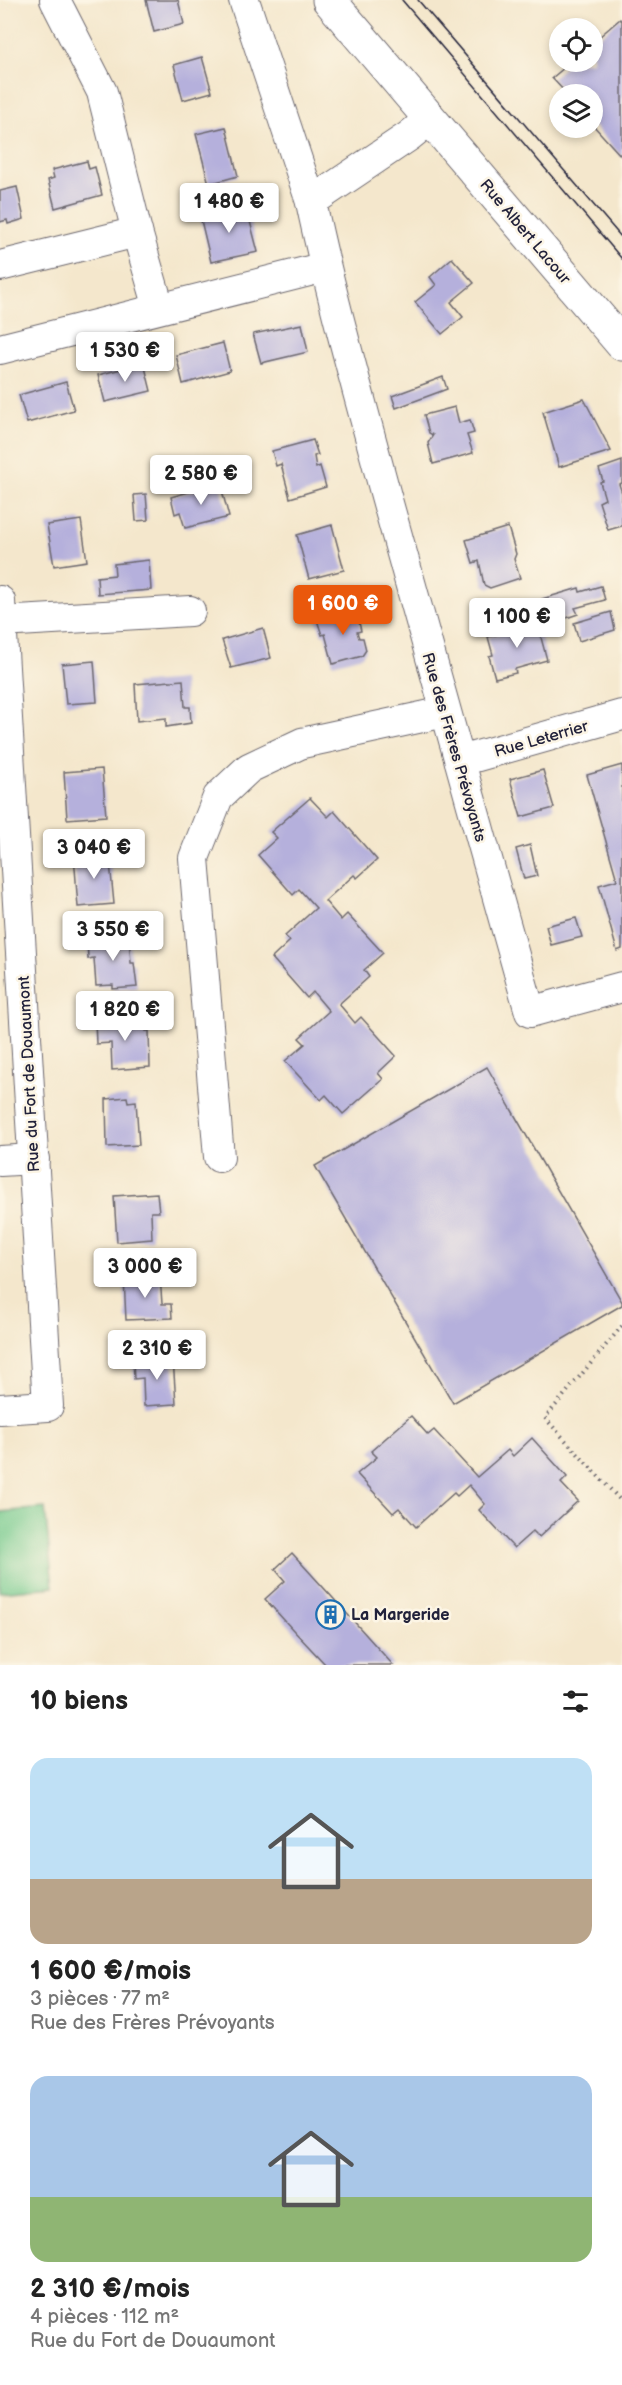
<!DOCTYPE html>
<html lang="fr">
<head>
<meta charset="utf-8">
<style>
	body { margin:0; font-family:"Balsamiq Sans",sans-serif; background:#f2f2f2; color:#222; height:100vh; display:flex; flex-direction:column; font-size:22px; white-space:nowrap }
	* { box-sizing:border-box; margin:0 }
	p { font-size:20px; color:#767676 }
	.icon { flex:none; width:33px; height:33px; fill:none; stroke:currentColor; stroke-width:2; stroke-linecap:round; stroke-linejoin:round }
	.map { position:relative; height:1665px; overflow:hidden }
	.sheet { display:flex; flex-direction:column; background:#fff; flex:1 }
	.sheet>* { flex:none }
	.tools { position:absolute; left:549px; top:18px; display:grid; gap:12px }
	.tools a { display:grid; place-items:center; width:54px; height:54px; border-radius:50%; background:#fff; box-shadow:0 3px 9px #0003; font-size:30px }
	.price { position:absolute; translate:-50% -51px; padding:0 14px; border-radius:6px; background:#fff; color:#222; font-size:20px; line-height:39px; filter:drop-shadow(0 2px 3px #0008) }
	.price::after { content:''; position:absolute; left:50%; top:36px; width:18px; height:14px; margin-left:-9px; background:inherit; clip-path:polygon(0 0,100% 0,50% 100%) }
	.price.on { background:#ea580c; color:#fff }
	ul { padding:0; list-style:none }
	li { display:grid; align-content:center; gap:12px; height:318px; padding:0 30px }
	li span { display:grid; place-items:center; height:186px; border-radius:18px; color:#555 }
	li>.icon { margin-inline-start:auto }
	span .icon { width:108px; height:108px; fill:#fffc; stroke-width:1 }
	li b { font-size:26px }
	h2 { display:flex; justify-content:space-between; align-items:center; height:72px; padding:0 30px; font-size:26px }
	.map>svg:first-child { display:block }
	.green { fill:#76ca8d; stroke:#4c7664; stroke-width:1.5 }
	.building { fill:#b5b0dc }
	.lines { fill:none; stroke-linecap:round; stroke-linejoin:round }
	.minor-casing { stroke:#6c676e; stroke-width:32 }
	.tertiary-casing { stroke:#6c676e; stroke-width:35 }
	.path { stroke:#6c676e; stroke-width:4; stroke-dasharray:1.5 4.5; stroke-linecap:butt }
	.minor { stroke:#fff; stroke-width:30 }
	.tertiary { stroke:#fff; stroke-width:33 }
	.tram { stroke:#22223b; stroke-width:1.5 }
	.labels { text-anchor:middle; stroke-width:5; stroke-linejoin:round; paint-order:stroke }
	.street-label { font-size:16px; fill:#22223b; stroke:#fcf5e5 }
	.poi-label { font-size:16px; font-weight:bold; fill:#22223b; stroke:#fcf5e5; text-anchor:start }
</style>
</head>
<body>
<div class="map">
<svg width="622" height="1665" viewBox="0 0 622 1665">
	<rect width="100%" height="100%" fill="#fcf5e5"/>
	<filter id="ink" filterUnits="userSpaceOnUse"><feTurbulence type="fractalNoise" baseFrequency=".0167" numOctaves="2"/><feDisplacementMap in="SourceGraphic" scale="12" xChannelSelector="R" yChannelSelector="G"/><feConvolveMatrix kernelMatrix="1 2 1 2 8 2 1 2 1" color-interpolation-filters="sRGB"/></filter>
	<filter id="wash" filterUnits="userSpaceOnUse"><feTurbulence type="fractalNoise" baseFrequency=".008" numOctaves="4" result="noise"/><feDisplacementMap in="SourceGraphic" scale="24" xChannelSelector="R" yChannelSelector="G"/><feGaussianBlur stdDeviation="1.35" result="paint"/><feColorMatrix in="noise" values="0 0 0 0 0 0 0 0 0 0 0 0 0 0 0 0 0 1.4 0 .05"/><feComposite in="paint" operator="in"/></filter>
	<g filter="url(#wash)">
		<rect width="100%" height="100%" fill="#f4e7cc"/>
		<path class="green" d="M45 1508 53 1587 0 1592V1512Z"/>
		<g id="blocks">
			<g class="building">
				<path d="M146 0H178L184 24 154 32Z"/>
				<path d="M620 19 622 21V157L592 124V94H567L552 78 571 62H592V43Z"/>
				<path d="M202 57 212 92 183 100 174 65Z"/>
				<path d="M226 127 238 176 209 184 196 134Z"/>
				<path d="M87 161 89 169 95 167 102 195 55 208 48 180 54 178 52 170Z"/>
				<path d="M17 187 24 219 8 224 7 220 0 222V191Z"/>
				<path d="M246 206 258 252 211 262 200 216 219 211 220 214Z"/>
				<path d="M452 258 474 283 451 302 463 317 442 334 415 302 436 285 430 277Z"/>
				<path d="M302 324 308 352 261 363 253 334Z"/>
				<path d="M223 343 230 371 183 384 176 355Z"/>
				<path d="M144 363 151 391 105 402 98 375Z"/>
				<path d="M443 377 447 389 396 408 392 396Z"/>
				<path d="M66 382 74 410 27 423 19 395Z"/>
				<path d="M584 399 611 451 559 467 543 412Z"/>
				<path d="M455 407 459 423 470 420 474 433 467 435 473 453 433 464 428 443 433 435 429 433 424 415Z"/>
				<path d="M313 440 318 455 314 456 316 468 320 466 326 487 290 498 281 464 276 466 272 451Z"/>
				<path d="M622 461V483L619 484 622 493V526L608 530 599 502 605 499 600 482 603 481 599 469Z"/>
				<path d="M220 483 229 517 185 528 180 512 175 514 171 497Z"/>
				<path d="M146 494 148 520 136 521 134 495Z"/>
				<path d="M81 520 87 561 54 566 47 525Z"/>
				<path d="M332 525 344 570 309 579 297 535Z"/>
				<path d="M508 527 516 554 514 559 520 578 490 588 484 585 479 561 473 563 466 540Z"/>
				<path d="M149 560 151 590 98 594 97 577 115 575 114 564Z"/>
				<path d="M601 586 605 600 575 608 578 614 549 624 542 599 579 588 580 592Z"/>
				<path d="M356 609 361 631 357 632 359 638H363L366 650 362 656 333 664 325 634 322 635 317 620Z"/>
				<path d="M611 612 615 630 579 641 574 623Z"/>
				<path d="M536 619 547 660 515 669 516 673 495 678 489 656 493 655 488 637 513 630 512 626Z"/>
				<path d="M263 628 271 658 231 668 222 640Z"/>
				<path d="M94 661 97 702 66 704 62 664Z"/>
				<path d="M183 680 185 707H190L191 723 166 727V718L137 721 135 684Z"/>
				<path d="M622 765V949L617 951 599 885 617 880 587 775Z"/>
				<path d="M102 769 106 816 67 819 64 772Z"/>
				<path d="M543 770 554 808 521 817 510 779Z"/>
				<path d="M310 798 328 817 334 811 377 860 357 878 354 875 325 901 341 920 347 914 383 953 364 970 369 977 339 1004 355 1023 361 1017 396 1056 378 1073 383 1079 343 1114 326 1095 321 1100 285 1061 305 1044 299 1038 329 1011 313 992 307 998 272 958 290 941 285 936 316 908 299 889 293 895 258 855 277 838 271 832Z"/>
				<path d="M530 845 537 876 524 879 516 849Z"/>
				<path d="M109 852 114 904 78 907 74 855Z"/>
				<path d="M576 918 582 937 551 945 546 926Z"/>
				<path d="M129 936 131 963H134L137 987 113 989V985L96 986 94 958 88 959 87 939Z"/>
				<path d="M146 1017V1031H149L150 1067 112 1070 111 1043 96 1044 95 1020Z"/>
				<path d="M487 1067 622 1302V1305L453 1403 315 1166Z"/>
				<path d="M127 1097 128 1102 136 1101 139 1145 107 1147 106 1099Z"/>
				<path d="M157 1193 159 1212H151L152 1239 117 1242 114 1196Z"/>
				<path d="M160 1276 162 1304H171L172 1318 126 1320 124 1278Z"/>
				<path d="M173 1358 176 1404 144 1406 143 1378 134 1379 133 1360Z"/>
				<path d="M411 1416 428 1435 434 1430 477 1477 508 1450 513 1456 532 1438 567 1477 561 1483 578 1501 539 1537 533 1531 514 1548 479 1510 485 1504 469 1485 457 1496 454 1493 416 1527 399 1508 393 1513 357 1474 377 1457 371 1451Z"/>
				<path d="M292 1553 332 1597 393 1665H326L294 1631 265 1599 285 1581 275 1569Z"/>
			</g>
		</g>
	</g>
	<g filter="url(#ink)">
		<use href="#blocks" fill-opacity="0" stroke="#6c676e" stroke-width="1.5"/>
		<g class="lines">
			<defs>
				<g id="minor">
					<path d="M55 0 102 92 137 232 159 308"/>
					<path d="M244 0 311 202 409 136 430 119"/>
					<path d="M311 202C332 301 360 398 386 496 433 669 482 840 530 1012L622 987"/>
					<path d="M0 266 137 232"/>
					<path d="M0 349 325 267"/>
					<path d="M0 601 48 1406 0 1409"/>
					<path d="M1 622 190 611"/>
					<path d="M460 761 622 715"/>
					<path d="M219 1157 194 858 218 797 249 768 302 743 445 712"/>
					<path d="M0 1161 34 1159"/>
				</g>
				<path id="tertiary" d="M329 0 622 344"/>
			</defs>
			<use href="#minor" class="minor-casing"/>
			<use href="#tertiary" class="tertiary-casing"/>
			<path class="path" d="M622 1326 545 1418 622 1502"/>
			<use href="#minor" class="minor"/>
			<use href="#tertiary" class="tertiary"/>
			<g class="tram">
				<path d="M402 0 622 259"/>
				<path d="M418 0 622 238"/>
			</g>
		</g>
	</g>
	<defs>
		<symbol id="building-ring" viewBox="-11 -11 22 22"><circle r="9.5" fill="#fcf5e5" stroke="#1f6fb2" stroke-width="1.5"/><path d="M-4-6H4V6H1V3H-1V6H-4ZM-2.5-4.3h1.7v1.8h-1.7ZM.8-4.3h1.7v1.8H.8ZM-2.5-1h1.7V.8h-1.7ZM.8-1h1.7V.8H.8Z" fill="#1f6fb2"/></symbol>
	</defs>
	<g fill-rule="evenodd">
		<use href="#building-ring" x="314" y="1598" width="33" height="33"/>
	</g>
	<g class="labels">
		<g class="street-label">
			<text transform="translate(526 231) rotate(50)" y="6">Rue Albert Lacour</text>
			<text transform="translate(541 738) rotate(-16)" y="6">Rue Leterrier</text>
			<text transform="translate(455 747) rotate(74)" y="6">Rue des Frères Prévoyants</text>
			<text transform="translate(28 1074) rotate(-93)" y="6">Rue du Fort de Douaumont</text>
		</g>
		<g class="poi-label">
			<text x="351" y="1620">La Margeride</text>
		</g>
	</g>
</svg>
<div class="tools">
<a><svg class="icon" aria-label="locate" viewBox="0 0 24 24"><circle cx="12" cy="12" r="6"/><path d="M12 2v4M12 18v4M2 12h4M18 12h4"/></svg></a>
<a><svg class="icon" aria-label="layers" viewBox="0 0 24 24"><path d="M12 4l9 5-9 5-9-5zM3 14l9 5 9-5"/></svg></a>
</div>
<b class="price" style="left:229px;top:234px">1 480 €</b>
<b class="price" style="left:125px;top:383px">1 530 €</b>
<b class="price" style="left:201px;top:506px">2 580 €</b>
<b class="price on" style="left:343px;top:636px">1 600 €</b>
<b class="price" style="left:517px;top:649px">1 100 €</b>
<b class="price" style="left:94px;top:880px">3 040 €</b>
<b class="price" style="left:113px;top:962px">3 550 €</b>
<b class="price" style="left:125px;top:1042px">1 820 €</b>
<b class="price" style="left:145px;top:1299px">3 000 €</b>
<b class="price" style="left:157px;top:1381px">2 310 €</b>
</div>
<section class="sheet">
<h2>10 biens<svg class="icon" aria-label="filters" viewBox="0 0 24 24"><path d="M4 7h16M4 17h16"/><circle cx="9" cy="7" r="2"/><circle cx="15" cy="17" r="2"/></svg></h2>
<ul>
<li><span style="background:linear-gradient(#bfe0f5 65%,#b9a48a 0)"><svg class="icon" aria-label="home" viewBox="0 0 24 24"><path d="M3 11l9-7 9 7M6 9v11h12V9"/></svg></span><div><b>1 600 €/mois</b><p>3 pièces · 77 m²</p><p>Rue des Frères Prévoyants</p></div></li>
<li><span style="background:linear-gradient(#a9c7e8 65%,#8fb573 0)"><svg class="icon" aria-label="home" viewBox="0 0 24 24"><path d="M3 11l9-7 9 7M6 9v11h12V9"/></svg></span><div><b>2 310 €/mois</b><p>4 pièces · 112 m²</p><p>Rue du Fort de Douaumont</p></div></li>
</ul>
</section>
</body>
</html>
